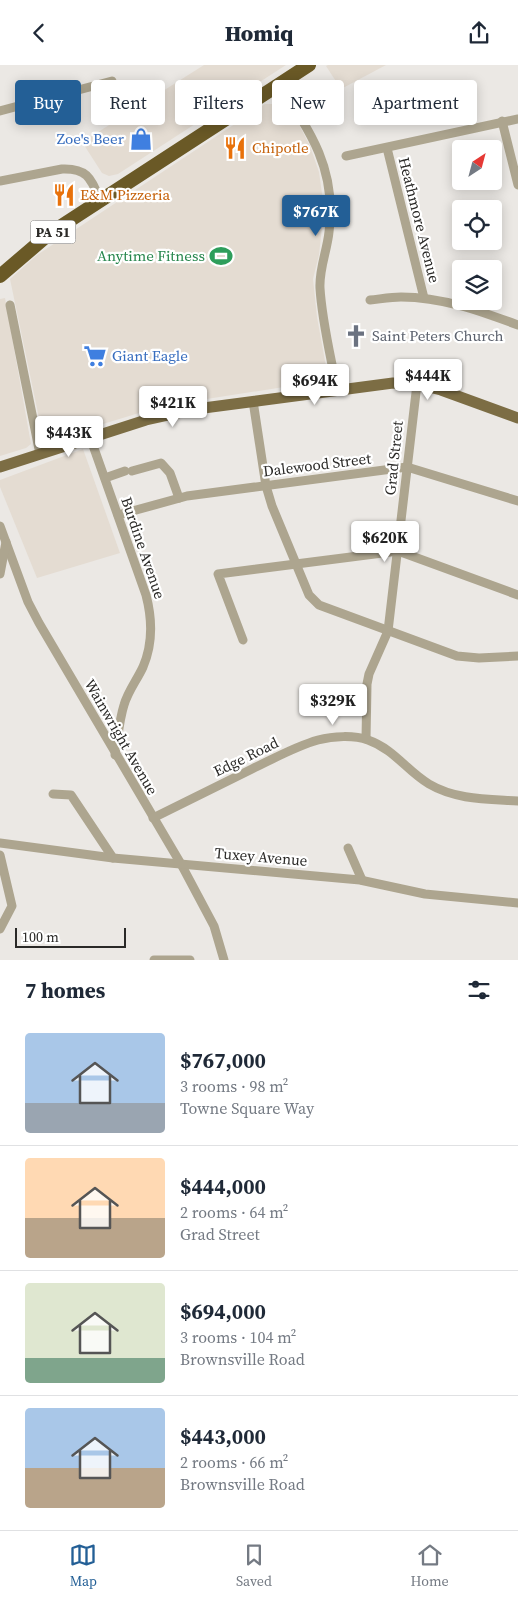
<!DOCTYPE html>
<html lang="en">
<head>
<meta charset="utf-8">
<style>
	body { margin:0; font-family:"Source Serif 4",serif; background:#f6f6f7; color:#1f2937; height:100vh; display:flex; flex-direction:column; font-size:19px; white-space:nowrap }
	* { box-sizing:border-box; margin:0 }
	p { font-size:16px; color:#747a83 }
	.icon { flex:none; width:28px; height:28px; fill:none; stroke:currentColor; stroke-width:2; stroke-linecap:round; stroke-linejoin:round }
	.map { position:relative; height:895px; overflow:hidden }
	.panel { display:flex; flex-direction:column; background:#fff; flex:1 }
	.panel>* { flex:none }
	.banner { position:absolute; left:15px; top:15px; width:489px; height:45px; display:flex; gap:10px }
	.needle { width:32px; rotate:36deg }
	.buttons { position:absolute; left:452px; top:75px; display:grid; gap:10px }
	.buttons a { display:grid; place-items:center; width:50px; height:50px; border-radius:5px; background:#fff; box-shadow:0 2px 12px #0003; font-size:25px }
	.scale { position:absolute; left:15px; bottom:12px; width:111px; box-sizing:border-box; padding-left:5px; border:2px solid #2a2927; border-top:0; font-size:14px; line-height:18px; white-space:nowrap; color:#2a2927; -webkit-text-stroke:4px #fff; paint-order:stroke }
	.price { position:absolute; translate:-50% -42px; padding:0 11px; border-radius:5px; background:#fff; color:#222; font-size:16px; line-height:32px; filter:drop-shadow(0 1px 2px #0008) }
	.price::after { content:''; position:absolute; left:50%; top:30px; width:15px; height:11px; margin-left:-8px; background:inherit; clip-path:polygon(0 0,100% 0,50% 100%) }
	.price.active { background:#235f96; color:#fff }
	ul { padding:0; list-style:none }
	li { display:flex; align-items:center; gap:15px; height:125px; padding:0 25px }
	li+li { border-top:1px solid #e0e1e3 }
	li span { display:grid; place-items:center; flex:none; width:140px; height:100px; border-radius:5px; color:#555 }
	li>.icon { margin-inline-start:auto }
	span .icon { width:60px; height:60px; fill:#fffc; stroke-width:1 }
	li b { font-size:21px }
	h2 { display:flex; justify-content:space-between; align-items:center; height:60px; padding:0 25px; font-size:21px }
	.tag { padding:0 18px; border-radius:5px; background:#fff; box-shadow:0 2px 12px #0003; font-size:18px; line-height:45px }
	.tag.active { background:#235f96; color:#fff }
	header { display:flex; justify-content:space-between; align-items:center; height:65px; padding:0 25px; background:#fff; font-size:22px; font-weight:800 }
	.tabs { display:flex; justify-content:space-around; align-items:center; height:70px; border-top:1px solid #e0e1e3; background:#fff; font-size:14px; color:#747a83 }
	.tabs a { display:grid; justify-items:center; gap:2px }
	.tabs .active { color:#235f96 }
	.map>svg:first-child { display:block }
	.built { fill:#e4dcd2 }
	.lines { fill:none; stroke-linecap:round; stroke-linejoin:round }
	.minor { stroke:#ada58f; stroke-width:9 }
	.major { stroke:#7c6d44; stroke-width:11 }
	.highway { stroke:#6a5926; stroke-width:14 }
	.labels { text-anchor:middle; stroke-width:4.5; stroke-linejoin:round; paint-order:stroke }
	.shield { fill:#fff; stroke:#6a6968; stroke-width:1 }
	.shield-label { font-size:14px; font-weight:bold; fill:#2a2927 }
	.shop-label { font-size:15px; fill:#366cbe; stroke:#fff; text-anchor:end }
	.food-label { font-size:15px; fill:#c56008; stroke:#fff; text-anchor:start }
	.street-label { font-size:15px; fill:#2a2927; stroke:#fff }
	.leisure-label { font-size:15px; fill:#27864d; stroke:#fff; text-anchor:end }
	.worship-label { font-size:15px; fill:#5b616d; stroke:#fff; text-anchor:start }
</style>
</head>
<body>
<header><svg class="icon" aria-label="back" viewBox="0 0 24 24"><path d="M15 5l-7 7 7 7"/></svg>Homiq<svg class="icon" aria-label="share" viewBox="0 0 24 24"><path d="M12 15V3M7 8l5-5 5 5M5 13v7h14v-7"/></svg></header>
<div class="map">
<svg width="518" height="895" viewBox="0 0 518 895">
	<rect width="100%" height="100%" fill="#ebe8e4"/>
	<g class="built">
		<path d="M204 0H286L118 109 109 111 102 108 84 80 87 74Z"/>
		<path d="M328 0H386L341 24 326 1Z"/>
		<path d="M265 39H281L294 50 310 81 319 107 324 143 319 190 313 214 317 252 327 307 322 316 162 341 44 377 10 214 37 190Z"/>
		<path d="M5 233 31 379 26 383 0 391V234Z"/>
		<path d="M83 384 120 488 37 513 0 422V415Z"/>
	</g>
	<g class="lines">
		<g class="minor">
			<path d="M278 19C311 67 337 105 329 167 327 186 319 204 320 223 322 257 331 292 337 325"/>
			<path d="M0 46 112 16"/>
			<path d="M502 56 518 120"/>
			<path d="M387 83 424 233"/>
			<path d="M346 91 518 54"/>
			<path d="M0 116 62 104C88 103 91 114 100 135"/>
			<path d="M370 235C380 234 391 232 401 232 442 232 480 246 518 260"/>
			<path d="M10 240 40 389"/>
			<path d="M253 336 266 421 272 441 309 530 319 540 457 591 479 593 518 591"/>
			<path d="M90 372 146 530C152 553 153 579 143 602 137 615 128 626 124 640 119 656 118 673 115 690"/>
			<path d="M132 406 161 398 170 408 179 433"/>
			<path d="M105 413 125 406"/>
			<path d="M118 450 187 431 407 402 518 436"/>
			<path d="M0 461 28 537 39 558 181 799 214 861 224 895"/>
			<path d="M0 509 6 477"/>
			<path d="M243 575 218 509 398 486 518 530"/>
			<path d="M366 674 367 619 369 609 388 566 417 319"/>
			<path d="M53 729 71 730 113 793"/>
			<path d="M153 753C186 737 219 720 252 704 273 694 296 681 318 675 333 671 354 670 368 675 394 684 407 706 429 719 456 735 488 734 518 736"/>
			<path d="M0 778 113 793 360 815 425 829 518 838"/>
			<path d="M348 783 362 815"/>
			<path d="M0 790 12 841 0 864"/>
			<path d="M154 895H190"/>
		</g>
		<path class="major" d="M0 402 146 355 196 344 393 318 417 319 441 325 518 353"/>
		<path class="highway" d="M0 211 49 169 309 0"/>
	</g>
	<defs>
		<symbol id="shop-bare" viewBox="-9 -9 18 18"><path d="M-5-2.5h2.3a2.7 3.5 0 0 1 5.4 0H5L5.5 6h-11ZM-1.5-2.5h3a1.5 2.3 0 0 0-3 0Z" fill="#3f7fe0" stroke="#fff" stroke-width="2.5" paint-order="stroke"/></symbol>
		<symbol id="restaurant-bare" viewBox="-9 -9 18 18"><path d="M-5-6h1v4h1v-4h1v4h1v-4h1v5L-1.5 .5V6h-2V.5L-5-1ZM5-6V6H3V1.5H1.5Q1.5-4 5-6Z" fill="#e8710a" stroke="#fff" stroke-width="2.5" paint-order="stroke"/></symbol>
		<symbol id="stadium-bare" viewBox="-9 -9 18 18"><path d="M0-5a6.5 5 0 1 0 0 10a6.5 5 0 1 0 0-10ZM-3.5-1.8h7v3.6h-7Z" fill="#2e9e5b" stroke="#fff" stroke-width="2.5" paint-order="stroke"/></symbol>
		<symbol id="church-bare" viewBox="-9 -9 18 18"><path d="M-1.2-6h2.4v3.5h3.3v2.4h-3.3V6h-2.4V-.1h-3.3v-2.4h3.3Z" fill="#6b7280" stroke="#fff" stroke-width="2.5" paint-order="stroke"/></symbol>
		<symbol id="supermarket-bare" viewBox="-9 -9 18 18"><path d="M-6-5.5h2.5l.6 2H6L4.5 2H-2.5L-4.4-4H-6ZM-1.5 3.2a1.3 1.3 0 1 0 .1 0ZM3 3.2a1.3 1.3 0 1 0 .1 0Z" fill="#3f7fe0" stroke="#fff" stroke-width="2.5" paint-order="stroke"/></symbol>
	</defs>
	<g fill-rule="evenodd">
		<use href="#shop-bare" x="125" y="58" width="32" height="32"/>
		<use href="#restaurant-bare" x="219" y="67" width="32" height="32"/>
		<use href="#restaurant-bare" x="48" y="114" width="32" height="32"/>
		<use href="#stadium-bare" x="205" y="175" width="32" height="32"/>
		<use href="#church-bare" x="340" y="255" width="32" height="32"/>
		<use href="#supermarket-bare" x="79" y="275" width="32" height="32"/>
	</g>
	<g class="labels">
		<rect class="shield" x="30.5" y="155.5" width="45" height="23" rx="4"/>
		<g class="shield-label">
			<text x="53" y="172">PA 51</text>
		</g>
		<g class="shop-label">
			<text x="124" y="79">Zoe's Beer</text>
			<text x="112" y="296" text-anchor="start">Giant Eagle</text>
		</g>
		<g class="food-label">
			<text x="252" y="88">Chipotle</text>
			<text x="80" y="135">E&amp;M Pizzeria</text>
		</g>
		<g class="street-label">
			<text transform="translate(419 155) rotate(76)" y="5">Heathmore Avenue</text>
			<text transform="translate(394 393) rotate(-84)" y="5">Grad Street</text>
			<text transform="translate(317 400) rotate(-7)" y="5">Dalewood Street</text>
			<text transform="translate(143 483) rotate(71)" y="5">Burdine Avenue</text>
			<text transform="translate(121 672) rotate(60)" y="5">Wainwright Avenue</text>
			<text transform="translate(246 692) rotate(-26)" y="5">Edge Road</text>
			<text transform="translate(261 792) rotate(5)" y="5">Tuxey Avenue</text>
		</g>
		<g class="leisure-label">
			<text x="205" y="196">Anytime Fitness</text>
		</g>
		<g class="worship-label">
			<text x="372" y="276">Saint Peters Church</text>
		</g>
	</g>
</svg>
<div class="buttons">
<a><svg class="needle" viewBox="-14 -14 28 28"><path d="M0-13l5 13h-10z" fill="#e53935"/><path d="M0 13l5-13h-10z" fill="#747a83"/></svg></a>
<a><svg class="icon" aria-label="locate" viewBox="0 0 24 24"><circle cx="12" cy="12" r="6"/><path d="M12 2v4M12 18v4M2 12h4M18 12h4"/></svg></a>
<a><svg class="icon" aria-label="layers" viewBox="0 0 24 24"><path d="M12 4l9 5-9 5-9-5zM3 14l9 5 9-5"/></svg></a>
</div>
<div class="scale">100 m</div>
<b class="price active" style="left:316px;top:172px">$767K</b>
<b class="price" style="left:428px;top:336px">$444K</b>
<b class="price" style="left:315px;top:341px">$694K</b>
<b class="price" style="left:173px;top:363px">$421K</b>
<b class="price" style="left:69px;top:393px">$443K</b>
<b class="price" style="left:385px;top:498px">$620K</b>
<b class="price" style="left:333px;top:661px">$329K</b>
<div class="banner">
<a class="tag active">Buy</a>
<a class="tag">Rent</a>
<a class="tag">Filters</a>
<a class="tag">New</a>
<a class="tag">Apartment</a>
</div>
</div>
<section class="panel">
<h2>7 homes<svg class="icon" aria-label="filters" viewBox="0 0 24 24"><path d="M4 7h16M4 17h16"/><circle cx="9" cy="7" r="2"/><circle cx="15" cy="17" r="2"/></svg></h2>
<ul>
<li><span style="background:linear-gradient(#a9c7e8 70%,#9aa5b1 0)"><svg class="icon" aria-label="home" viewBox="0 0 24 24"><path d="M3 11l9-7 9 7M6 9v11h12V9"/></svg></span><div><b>$767,000</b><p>3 rooms · 98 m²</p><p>Towne Square Way</p></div></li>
<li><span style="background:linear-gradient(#ffd9b3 60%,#b9a48a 0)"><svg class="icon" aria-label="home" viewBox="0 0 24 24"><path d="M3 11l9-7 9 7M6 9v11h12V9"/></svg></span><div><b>$444,000</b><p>2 rooms · 64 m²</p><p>Grad Street</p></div></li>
<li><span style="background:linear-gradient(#dfe7d0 75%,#7fa58c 0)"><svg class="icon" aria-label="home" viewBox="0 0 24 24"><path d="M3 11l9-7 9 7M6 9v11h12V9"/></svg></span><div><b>$694,000</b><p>3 rooms · 104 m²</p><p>Brownsville Road</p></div></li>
<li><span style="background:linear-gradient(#a9c7e8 60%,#b9a48a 0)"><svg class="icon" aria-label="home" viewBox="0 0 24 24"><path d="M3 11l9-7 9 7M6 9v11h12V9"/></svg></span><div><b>$443,000</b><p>2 rooms · 66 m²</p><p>Brownsville Road</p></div></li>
</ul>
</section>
<nav class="tabs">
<a class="active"><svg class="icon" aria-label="map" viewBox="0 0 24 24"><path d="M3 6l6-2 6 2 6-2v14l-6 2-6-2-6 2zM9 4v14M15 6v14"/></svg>Map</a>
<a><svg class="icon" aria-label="saved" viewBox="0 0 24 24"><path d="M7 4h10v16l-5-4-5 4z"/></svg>Saved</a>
<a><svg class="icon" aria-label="home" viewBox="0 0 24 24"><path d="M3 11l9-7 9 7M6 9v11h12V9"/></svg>Home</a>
</nav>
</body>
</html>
